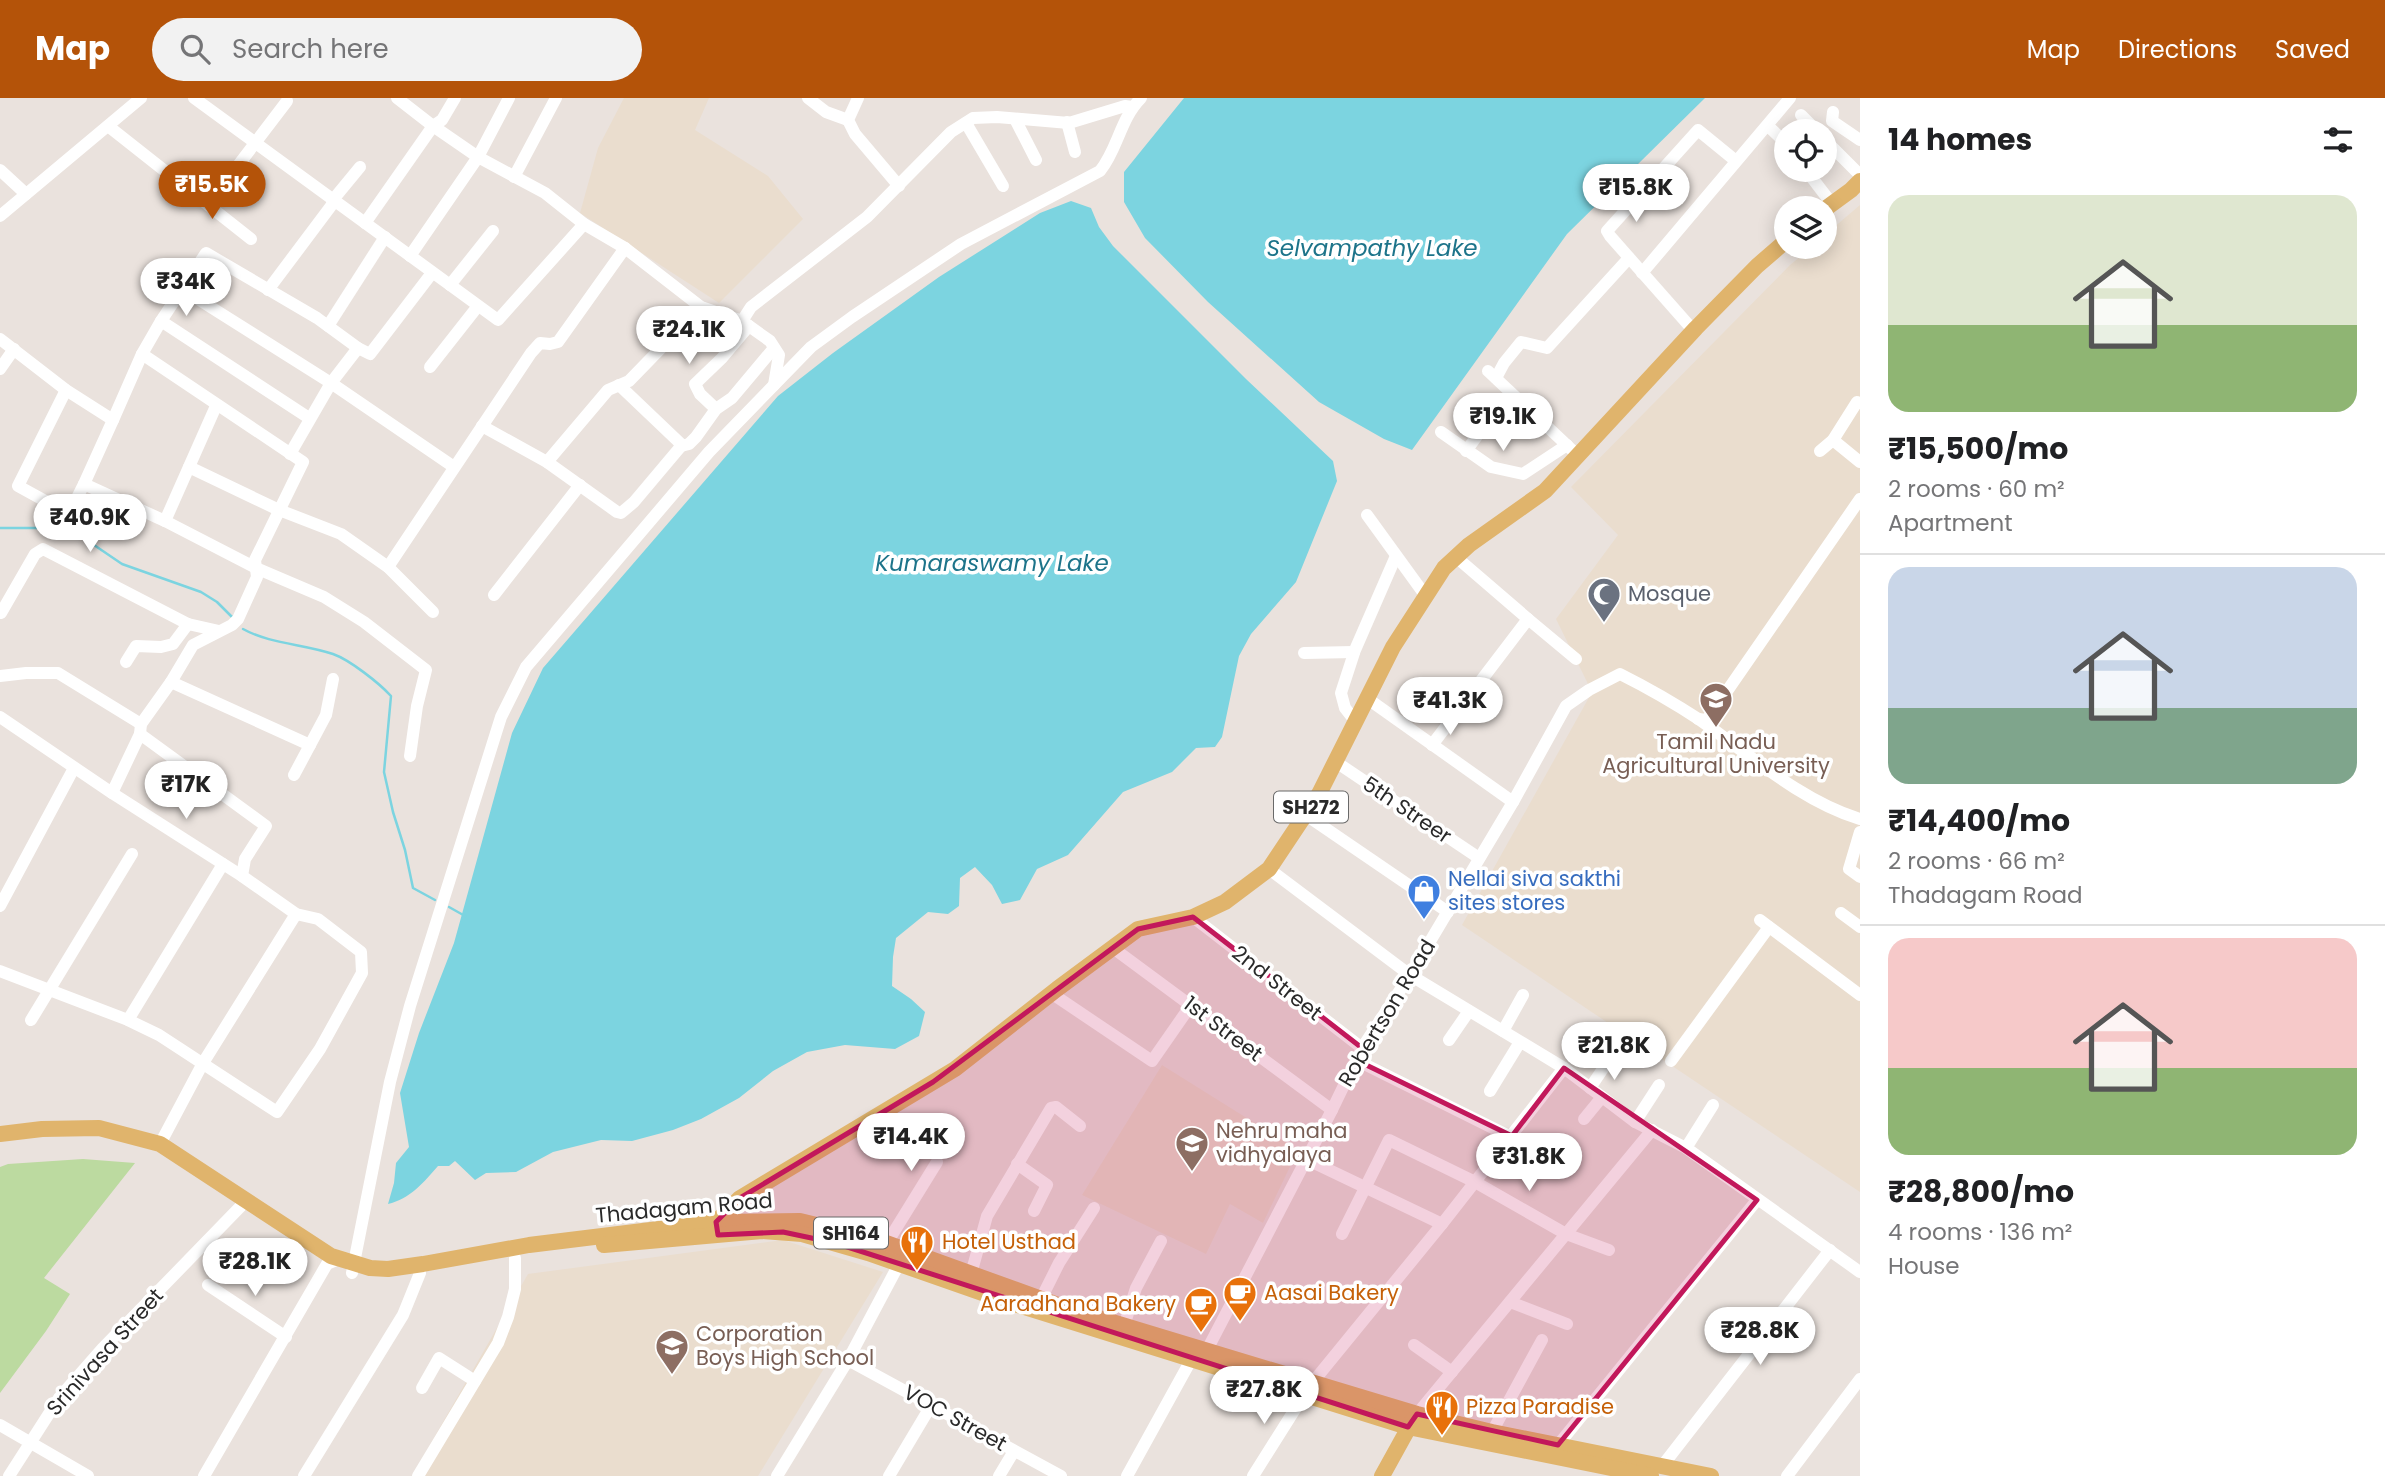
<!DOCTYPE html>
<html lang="en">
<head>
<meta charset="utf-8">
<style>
	body { margin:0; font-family:Poppins,sans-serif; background:#f2f2f2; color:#202124; height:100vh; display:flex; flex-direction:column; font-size:26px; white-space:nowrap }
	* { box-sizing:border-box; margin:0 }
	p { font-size:23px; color:#757577 }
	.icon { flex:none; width:38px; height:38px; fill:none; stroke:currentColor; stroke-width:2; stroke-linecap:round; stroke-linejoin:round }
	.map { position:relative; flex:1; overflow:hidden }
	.side { display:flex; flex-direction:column; background:#fff; width:525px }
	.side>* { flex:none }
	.tools { position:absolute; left:1774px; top:21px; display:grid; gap:14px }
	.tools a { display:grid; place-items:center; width:63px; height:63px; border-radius:50%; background:#fff; box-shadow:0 4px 18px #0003; font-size:35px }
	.price { position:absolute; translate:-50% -60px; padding:0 16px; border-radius:24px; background:#fff; color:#222; font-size:23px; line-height:46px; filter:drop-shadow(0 2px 4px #0008) }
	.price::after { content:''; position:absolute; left:50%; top:42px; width:21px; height:16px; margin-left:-10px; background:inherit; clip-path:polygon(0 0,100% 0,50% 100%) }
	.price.selected { background:#b45309; color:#fff }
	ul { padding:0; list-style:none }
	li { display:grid; align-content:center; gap:14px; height:371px; padding:0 28px }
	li+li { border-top:2px solid #e0e0e0 }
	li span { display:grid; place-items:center; height:217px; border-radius:21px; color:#555 }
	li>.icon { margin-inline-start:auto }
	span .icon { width:126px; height:126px; fill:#fffc; stroke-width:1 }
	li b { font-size:30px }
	h2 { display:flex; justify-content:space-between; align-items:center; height:84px; padding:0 28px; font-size:30px }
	header { display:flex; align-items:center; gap:42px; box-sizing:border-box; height:98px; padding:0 35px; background:#b45309; color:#fff }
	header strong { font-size:33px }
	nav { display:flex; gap:38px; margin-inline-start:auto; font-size:24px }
	.search { width:490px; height:63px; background:#f2f2f2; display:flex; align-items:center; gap:18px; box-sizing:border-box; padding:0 24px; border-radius:38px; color:#757577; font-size:26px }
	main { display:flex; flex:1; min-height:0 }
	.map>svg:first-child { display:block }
	.education { fill:#eaddce }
	.green { fill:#bcdaa0 }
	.water { fill:#7cd4e0 }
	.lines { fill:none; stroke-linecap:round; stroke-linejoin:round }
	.stream { stroke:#7cd4e0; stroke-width:2.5 }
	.minor { stroke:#fff; stroke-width:12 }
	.major { stroke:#e0b46c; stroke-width:16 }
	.marked { fill:#c2185b; fill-opacity:0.2; stroke:#c2185b; stroke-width:5; stroke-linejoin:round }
	.labels { text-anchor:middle; stroke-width:7; stroke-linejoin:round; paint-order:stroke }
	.shield { fill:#fff; stroke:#696969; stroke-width:2 }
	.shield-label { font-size:19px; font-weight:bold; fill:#292929 }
	.worship-label { font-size:21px; fill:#5b616d; stroke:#fff; text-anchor:start }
	.education-label { font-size:21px; fill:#785e54; stroke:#fff; text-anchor:start }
	.street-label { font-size:21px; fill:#292929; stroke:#fff }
	.shop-label { font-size:21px; fill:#366cbe; stroke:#fff; text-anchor:start }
	.food-label { font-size:21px; fill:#c56008; stroke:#fff; text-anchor:start }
	.water-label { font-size:23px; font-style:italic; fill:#1d748a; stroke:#fff }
</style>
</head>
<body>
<header>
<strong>Map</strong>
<div class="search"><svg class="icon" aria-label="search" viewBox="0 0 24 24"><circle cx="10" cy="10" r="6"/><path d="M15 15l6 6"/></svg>Search here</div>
<nav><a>Map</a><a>Directions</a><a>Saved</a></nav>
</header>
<main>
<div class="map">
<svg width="1860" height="1378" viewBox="0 0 1860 1378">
	<rect width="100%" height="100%" fill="#eae2dd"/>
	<g class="education">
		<path d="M624 0H709L695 32 768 78 803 121 719 205 580 115 598 50Z"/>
		<path d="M1860 107V1094L1462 827 1592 594 1556 521 1618 437 1571 389 1790 167 1812 149H1825V137Z"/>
		<path d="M1162 967 1298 1052 1263 1125 1230 1106 1206 1156 1082 1097Z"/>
		<path d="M783 1142 883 1174 758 1378H412L528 1176Z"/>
	</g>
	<path class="green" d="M83 1061 135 1065 44 1180 70 1196 46 1233 0 1295V1069L8 1066Z"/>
	<g class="water">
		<path d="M1184 0H1705L1567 136 1412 352 1384 341 1319 304 1208 204 1145 140 1124 104V74Z"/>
		<path d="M1071 103 1091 110 1099 129 1113 148 1246 281 1333 363 1337 383 1296 484 1251 536 1239 558 1222 639 1215 649 1196 650 1172 674 1123 694 1068 757 1037 771 1020 802 1002 806 992 787 975 769 960 780 959 808 948 816 928 814 896 840 893 859 892 888 911 901 925 914 919 938 895 951 845 947 807 954 773 973 739 1000 701 1021 673 1032 632 1043 601 1042 553 1054 516 1074 486 1075 475 1082 455 1063 449 1068H438C424 1084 410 1101 388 1106L394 1085 396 1065 409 1049 400 995 419 935 454 845 512 635 543 570 778 298 833 255 939 179 1040 115Z"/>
	</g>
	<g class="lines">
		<g class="stream">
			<path d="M0 430H69L122 466 201 494 217 504 233 520"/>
			<path d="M243 531C270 546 304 546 333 556 350 562 379 585 391 598L384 674 393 714 405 752 413 790 435 802"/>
			<path d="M449 809 465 818"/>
		</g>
		<g class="minor">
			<path d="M194 0 498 222 584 126"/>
			<path d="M397 0 433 28 478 59 545 95 584 126 625 150 701 209 742 223 770 243 779 257 774 287"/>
			<path d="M808 0 826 14 848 22"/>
			<path d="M858 0 848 22 855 36 899 88"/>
			<path d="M1833 14 1832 23 1860 42"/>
			<path d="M1801 17 1817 33"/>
			<path d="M1015 21 1036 62"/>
			<path d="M1067 24 1075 54"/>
			<path d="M966 25 1003 88"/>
			<path d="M108 28 208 107 287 3"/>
			<path d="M1768 28 1787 46"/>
			<path d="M1825 42 1860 77"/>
			<path d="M0 72 26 96"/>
			<path d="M1806 72 1832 106"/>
			<path d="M514 79 556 0"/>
			<path d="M332 103 360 69"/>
			<path d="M208 107 251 141"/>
			<path d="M0 118 141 0"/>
			<path d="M365 125 433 28 442 22 455 0"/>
			<path d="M410 158 478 59 509 0"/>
			<path d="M1642 175 1790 0"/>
			<path d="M450 187 493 133"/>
			<path d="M182 191 331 285 454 369"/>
			<path d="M268 192 334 104"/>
			<path d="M161 223 206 155 317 220 358 250"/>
			<path d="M742 223 751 209 867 119 951 34 973 20 997 19 1069 25 1125 8 1132 9"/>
			<path d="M328 228 385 139"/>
			<path d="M1693 232 1610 138 1607 133 1698 32 1736 63"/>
			<path d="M0 241 66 292 113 322 84 386 165 423 256 470 324 499 364 524 426 572 417 608 410 658"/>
			<path d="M430 269 478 208"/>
			<path d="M0 271 14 251"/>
			<path d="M1488 273 1572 352"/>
			<path d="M1496 280 1504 265 1521 244 1547 250 1629 160"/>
			<path d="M66 292 18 388 69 416 84 386"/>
			<path d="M716 311 700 296 695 286 722 260 749 228"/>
			<path d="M113 322 142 256 161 223 309 320"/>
			<path d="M482 328 547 364 608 292 629 283 701 209"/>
			<path d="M1441 334 1491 369 1523 376 1567 347"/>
			<path d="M1833 342 1860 364"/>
			<path d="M681 348 689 346 696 339 716 311 732 300 774 250"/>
			<path d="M1466 353 1497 311"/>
			<path d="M1820 353 1833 342 1857 304 1860 305"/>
			<path d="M290 356 331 285 358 250 370 256 432 175"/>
			<path d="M547 364 617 414 621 415 634 404 682 347 619 287"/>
			<path d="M189 369 279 412 341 436 388 469 433 514"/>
			<path d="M1367 417 1425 497"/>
			<path d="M165 423 216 308"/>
			<path d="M388 469 531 255 540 245 550 246 558 244 625 150"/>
			<path d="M494 497 580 387"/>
			<path d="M1 515 35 456 43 451 188 526 219 533"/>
			<path d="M1528 521 1576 561"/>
			<path d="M1304 555 1354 554"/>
			<path d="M126 564 136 548 161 549 173 546 188 526"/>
			<path d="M0 578 26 575H58L141 626"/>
			<path d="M171 584 310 647"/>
			<path d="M1368 601 1513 704"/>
			<path d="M0 619 112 695 140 636 266 728 245 761 242 778 296 816 318 821 361 854 362 875 320 951 277 1014 159 937 128 922 0 873"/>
			<path d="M1698 621 1707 622 1860 401"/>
			<path d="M1356 624 1345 610 1341 595 1355 552 1396 458"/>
			<path d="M140 636 141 626 171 584 193 547 232 527 238 521 257 479 255 462 303 364 142 256"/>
			<path d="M1432 647 1528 521 1456 459"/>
			<path d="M1336 664 1479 760"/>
			<path d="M294 677 326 617 333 581"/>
			<path d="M112 695 242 778"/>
			<path d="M1306 717 1448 814"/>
			<path d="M1860 734 1849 771 1860 779"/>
			<path d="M1269 771 1410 877 1564 970 1635 1024 1686 1050 1860 1174"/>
			<path d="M0 808 74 670"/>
			<path d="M1841 815 1860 829"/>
			<path d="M1193 819 1362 950"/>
			<path d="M1760 822 1860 897"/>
			<path d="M1113 850 1332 1012"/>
			<path d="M1051 895 1152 963 1191 907"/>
			<path d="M31 922 132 756"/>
			<path d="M128 922 223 766"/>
			<path d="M1503 933 1523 897"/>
			<path d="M1449 942 1469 913"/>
			<path d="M1356 962 1545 1056"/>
			<path d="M1671 963 1769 829"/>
			<path d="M1590 990 1611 959"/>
			<path d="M1490 993 1520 944"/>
			<path d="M1584 1021 1602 999"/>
			<path d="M1635 1024 1659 987"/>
			<path d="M160 1046 203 965 296 816"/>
			<path d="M1686 1050 1713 1007"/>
			<path d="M1306 1061 1442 1126"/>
			<path d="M1017 1066 1047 1087 1034 1113"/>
			<path d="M1342 1136 1389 1042 1475 1084 1566 1136 1609 1152"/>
			<path d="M887 1145 937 1064"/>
			<path d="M352 1175 390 984 410 908 501 619 526 569 709 354 811 249 852 219 961 146 1100 73C1118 51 1120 21 1141 0"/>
			<path d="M971 1176 987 1118 1051 1010 1056 1009 1080 1028"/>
			<path d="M208 1187 286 1239"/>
			<path d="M1041 1201 1059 1165 1094 1110"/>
			<path d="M1510 1204 1567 1226"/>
			<path d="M1124 1228 1136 1190 1161 1143"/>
			<path d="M1414 1247 1452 1274"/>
			<path d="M848 1262 1061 1378"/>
			<path d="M1313 1284 1442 1126 1564 970"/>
			<path d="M422 1290 439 1260 475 1283"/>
			<path d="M1417 1316 1652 1032"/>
			<path d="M0 1327 88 1378"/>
			<path d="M1492 1334 1542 1242"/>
			<path d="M1558 1347 1757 1102"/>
			<path d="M1663 1367 1830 1152"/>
			<path d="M9 1378 59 1300 102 1251 241 1108"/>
			<path d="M204 1378 327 1166 339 1161"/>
			<path d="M304 1378 403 1217 420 1175"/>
			<path d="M418 1378 498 1245 508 1219 515 1191V1160"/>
			<path d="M777 1378 848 1262 899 1166"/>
			<path d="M889 1378 932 1306"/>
			<path d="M999 1378 1014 1353"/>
			<path d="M1127 1378 1191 1262 1207 1252 1332 1012 1362 950 1410 877 1513 704 1566 608 1589 592 1620 576C1648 590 1674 605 1700 622 1750 657 1801 703 1860 721"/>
			<path d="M1253 1378 1304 1297"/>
			<path d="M1787 1378 1860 1281"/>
		</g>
		<g class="major">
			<path d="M1825 111 1851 92 1860 83"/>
			<path d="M0 1036 42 1031 99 1030 160 1046 331 1158 370 1170 388 1171 423 1166 529 1147 716 1124 800 1123 878 1142 1069 1211 1417 1316 1492 1334 1711 1378"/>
			<path d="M717 1127 716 1124 740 1100 955 971 1057 891 1138 831 1193 819 1225 804 1269 771 1319 696 1393 549 1444 470 1469 447 1545 393 1696 230 1757 168 1787 142"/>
			<path d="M604 1147 762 1133 802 1136 868 1155 1005 1203 1408 1329 1651 1378"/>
			<path d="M1382 1378 1413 1322"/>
		</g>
	</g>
	<path class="marked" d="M1193 819 1362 950 1356 962 1512 1038 1564 970 1757 1102 1558 1347 1417 1316 1408 1329 835 1145 783 1134 718 1137 716 1124 740 1100 933 984 1138 831Z"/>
	<defs>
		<symbol id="mosque-pin" viewBox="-11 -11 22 30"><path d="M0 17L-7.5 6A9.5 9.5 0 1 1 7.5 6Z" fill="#6b7280" stroke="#fff"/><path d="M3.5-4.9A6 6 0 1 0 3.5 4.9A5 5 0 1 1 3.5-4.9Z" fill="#fff"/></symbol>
		<symbol id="university-pin" viewBox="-11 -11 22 30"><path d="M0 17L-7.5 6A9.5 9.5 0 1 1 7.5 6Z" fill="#8d6e63" stroke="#fff"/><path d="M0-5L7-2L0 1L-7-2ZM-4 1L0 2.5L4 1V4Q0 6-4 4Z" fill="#fff"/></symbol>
		<symbol id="shop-pin" viewBox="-11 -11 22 30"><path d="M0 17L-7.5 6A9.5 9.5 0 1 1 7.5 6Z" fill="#3f7fe0" stroke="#fff"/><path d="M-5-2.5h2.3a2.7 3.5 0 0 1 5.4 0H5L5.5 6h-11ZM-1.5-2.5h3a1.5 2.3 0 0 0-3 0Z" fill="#fff"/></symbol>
		<symbol id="school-pin" viewBox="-11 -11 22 30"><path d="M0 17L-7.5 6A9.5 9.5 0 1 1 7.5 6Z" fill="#8d6e63" stroke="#fff"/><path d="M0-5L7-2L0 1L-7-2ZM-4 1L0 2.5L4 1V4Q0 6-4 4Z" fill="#fff"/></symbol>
		<symbol id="restaurant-pin" viewBox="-11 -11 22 30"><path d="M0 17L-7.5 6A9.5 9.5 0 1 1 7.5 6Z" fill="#e8710a" stroke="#fff"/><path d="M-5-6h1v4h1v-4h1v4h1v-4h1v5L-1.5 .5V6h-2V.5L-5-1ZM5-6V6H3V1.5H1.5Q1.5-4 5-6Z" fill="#fff"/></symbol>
		<symbol id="cafe-pin" viewBox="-11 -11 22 30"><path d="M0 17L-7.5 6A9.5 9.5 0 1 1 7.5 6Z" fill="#e8710a" stroke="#fff"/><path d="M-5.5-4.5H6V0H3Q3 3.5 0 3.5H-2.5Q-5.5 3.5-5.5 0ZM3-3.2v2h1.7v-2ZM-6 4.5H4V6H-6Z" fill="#fff"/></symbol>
	</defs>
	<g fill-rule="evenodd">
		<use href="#mosque-pin" x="1585" y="477" width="38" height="52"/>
		<use href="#university-pin" x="1697" y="582" width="38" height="52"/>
		<use href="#shop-pin" x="1405" y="774" width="38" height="52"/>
		<use href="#school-pin" x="1173" y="1026" width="38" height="52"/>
		<use href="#restaurant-pin" x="898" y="1125" width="38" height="52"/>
		<use href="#cafe-pin" x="1221" y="1176" width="38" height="52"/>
		<use href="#cafe-pin" x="1182" y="1187" width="38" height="52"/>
		<use href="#school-pin" x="653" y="1229" width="38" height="52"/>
		<use href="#restaurant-pin" x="1423" y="1290" width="38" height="52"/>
	</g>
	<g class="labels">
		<g class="shield">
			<rect x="1274" y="693.5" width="74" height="31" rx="5"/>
			<rect x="814" y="1119.5" width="74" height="31" rx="5"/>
		</g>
		<g class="shield-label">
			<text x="1311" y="716">SH272</text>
			<text x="851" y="1142">SH164</text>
		</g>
		<g class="worship-label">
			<text x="1628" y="503">Mosque</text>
		</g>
		<g class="education-label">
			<text x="1716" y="651" text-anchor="middle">Tamil Nadu<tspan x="1716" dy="24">Agricultural University</tspan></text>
			<text x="1216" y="1040">Nehru maha<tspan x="1216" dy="24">vidhyalaya</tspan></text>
			<text x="696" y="1243">Corporation<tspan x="696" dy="24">Boys High School</tspan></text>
		</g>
		<g class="street-label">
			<text transform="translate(1407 712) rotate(34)" y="7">5th Streer</text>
			<text transform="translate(1277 885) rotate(38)" y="7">2nd Street</text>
			<text transform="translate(1387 915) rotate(-59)" y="7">Robertson Road</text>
			<text transform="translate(1223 931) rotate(37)" y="7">1st Street</text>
			<text transform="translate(684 1110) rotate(-5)" y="7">Thadagam Road</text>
			<text transform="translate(105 1254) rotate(-48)" y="7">Srinivasa Street</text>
			<text transform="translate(955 1320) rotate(29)" y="7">VOC Street</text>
		</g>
		<g class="shop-label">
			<text x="1448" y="788">Nellai siva sakthi<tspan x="1448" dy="24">sites stores</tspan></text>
		</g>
		<g class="food-label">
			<text x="942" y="1151">Hotel Usthad</text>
			<text x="1264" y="1202">Aasai Bakery</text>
			<text x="1176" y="1213" text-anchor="end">Aaradhana Bakery</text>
			<text x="1466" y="1316">Pizza Paradise</text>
		</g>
		<g class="water-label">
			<text x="1372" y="158">Selvampathy Lake</text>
			<text x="992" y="473">Kumaraswamy Lake</text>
		</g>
	</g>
</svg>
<div class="tools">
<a><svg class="icon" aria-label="locate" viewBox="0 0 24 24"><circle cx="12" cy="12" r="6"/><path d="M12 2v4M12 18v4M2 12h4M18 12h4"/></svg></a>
<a><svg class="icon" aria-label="layers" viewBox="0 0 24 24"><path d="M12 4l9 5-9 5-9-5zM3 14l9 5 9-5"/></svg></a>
</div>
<b class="price selected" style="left:212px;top:123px">₹15.5K</b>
<b class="price" style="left:1636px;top:126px">₹15.8K</b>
<b class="price" style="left:186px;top:220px">₹34K</b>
<b class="price" style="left:689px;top:268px">₹24.1K</b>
<b class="price" style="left:1503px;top:355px">₹19.1K</b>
<b class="price" style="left:90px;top:456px">₹40.9K</b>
<b class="price" style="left:1450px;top:639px">₹41.3K</b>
<b class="price" style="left:186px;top:723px">₹17K</b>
<b class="price" style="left:1614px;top:984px">₹21.8K</b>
<b class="price" style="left:911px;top:1075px">₹14.4K</b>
<b class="price" style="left:1529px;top:1095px">₹31.8K</b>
<b class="price" style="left:255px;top:1200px">₹28.1K</b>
<b class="price" style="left:1760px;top:1269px">₹28.8K</b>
<b class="price" style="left:1264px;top:1328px">₹27.8K</b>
</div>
<section class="side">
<h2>14 homes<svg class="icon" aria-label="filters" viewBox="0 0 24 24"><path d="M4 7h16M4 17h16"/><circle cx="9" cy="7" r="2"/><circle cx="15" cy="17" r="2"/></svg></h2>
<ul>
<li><span style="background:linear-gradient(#dfe7d0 60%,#8fb573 0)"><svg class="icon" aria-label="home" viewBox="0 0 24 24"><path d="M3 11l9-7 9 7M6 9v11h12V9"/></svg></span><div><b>₹15,500/mo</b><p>2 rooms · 60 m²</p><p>Apartment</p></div></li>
<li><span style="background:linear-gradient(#c9d6e8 65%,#7fa58c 0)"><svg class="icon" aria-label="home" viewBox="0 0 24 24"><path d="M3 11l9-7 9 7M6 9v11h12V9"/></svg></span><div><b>₹14,400/mo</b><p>2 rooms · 66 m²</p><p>Thadagam Road</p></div></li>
<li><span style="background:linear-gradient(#f6c9c9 60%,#8fb573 0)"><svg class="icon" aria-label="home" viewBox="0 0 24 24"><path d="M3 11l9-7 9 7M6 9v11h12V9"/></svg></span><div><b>₹28,800/mo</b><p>4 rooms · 136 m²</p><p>House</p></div></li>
</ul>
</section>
</main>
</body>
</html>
